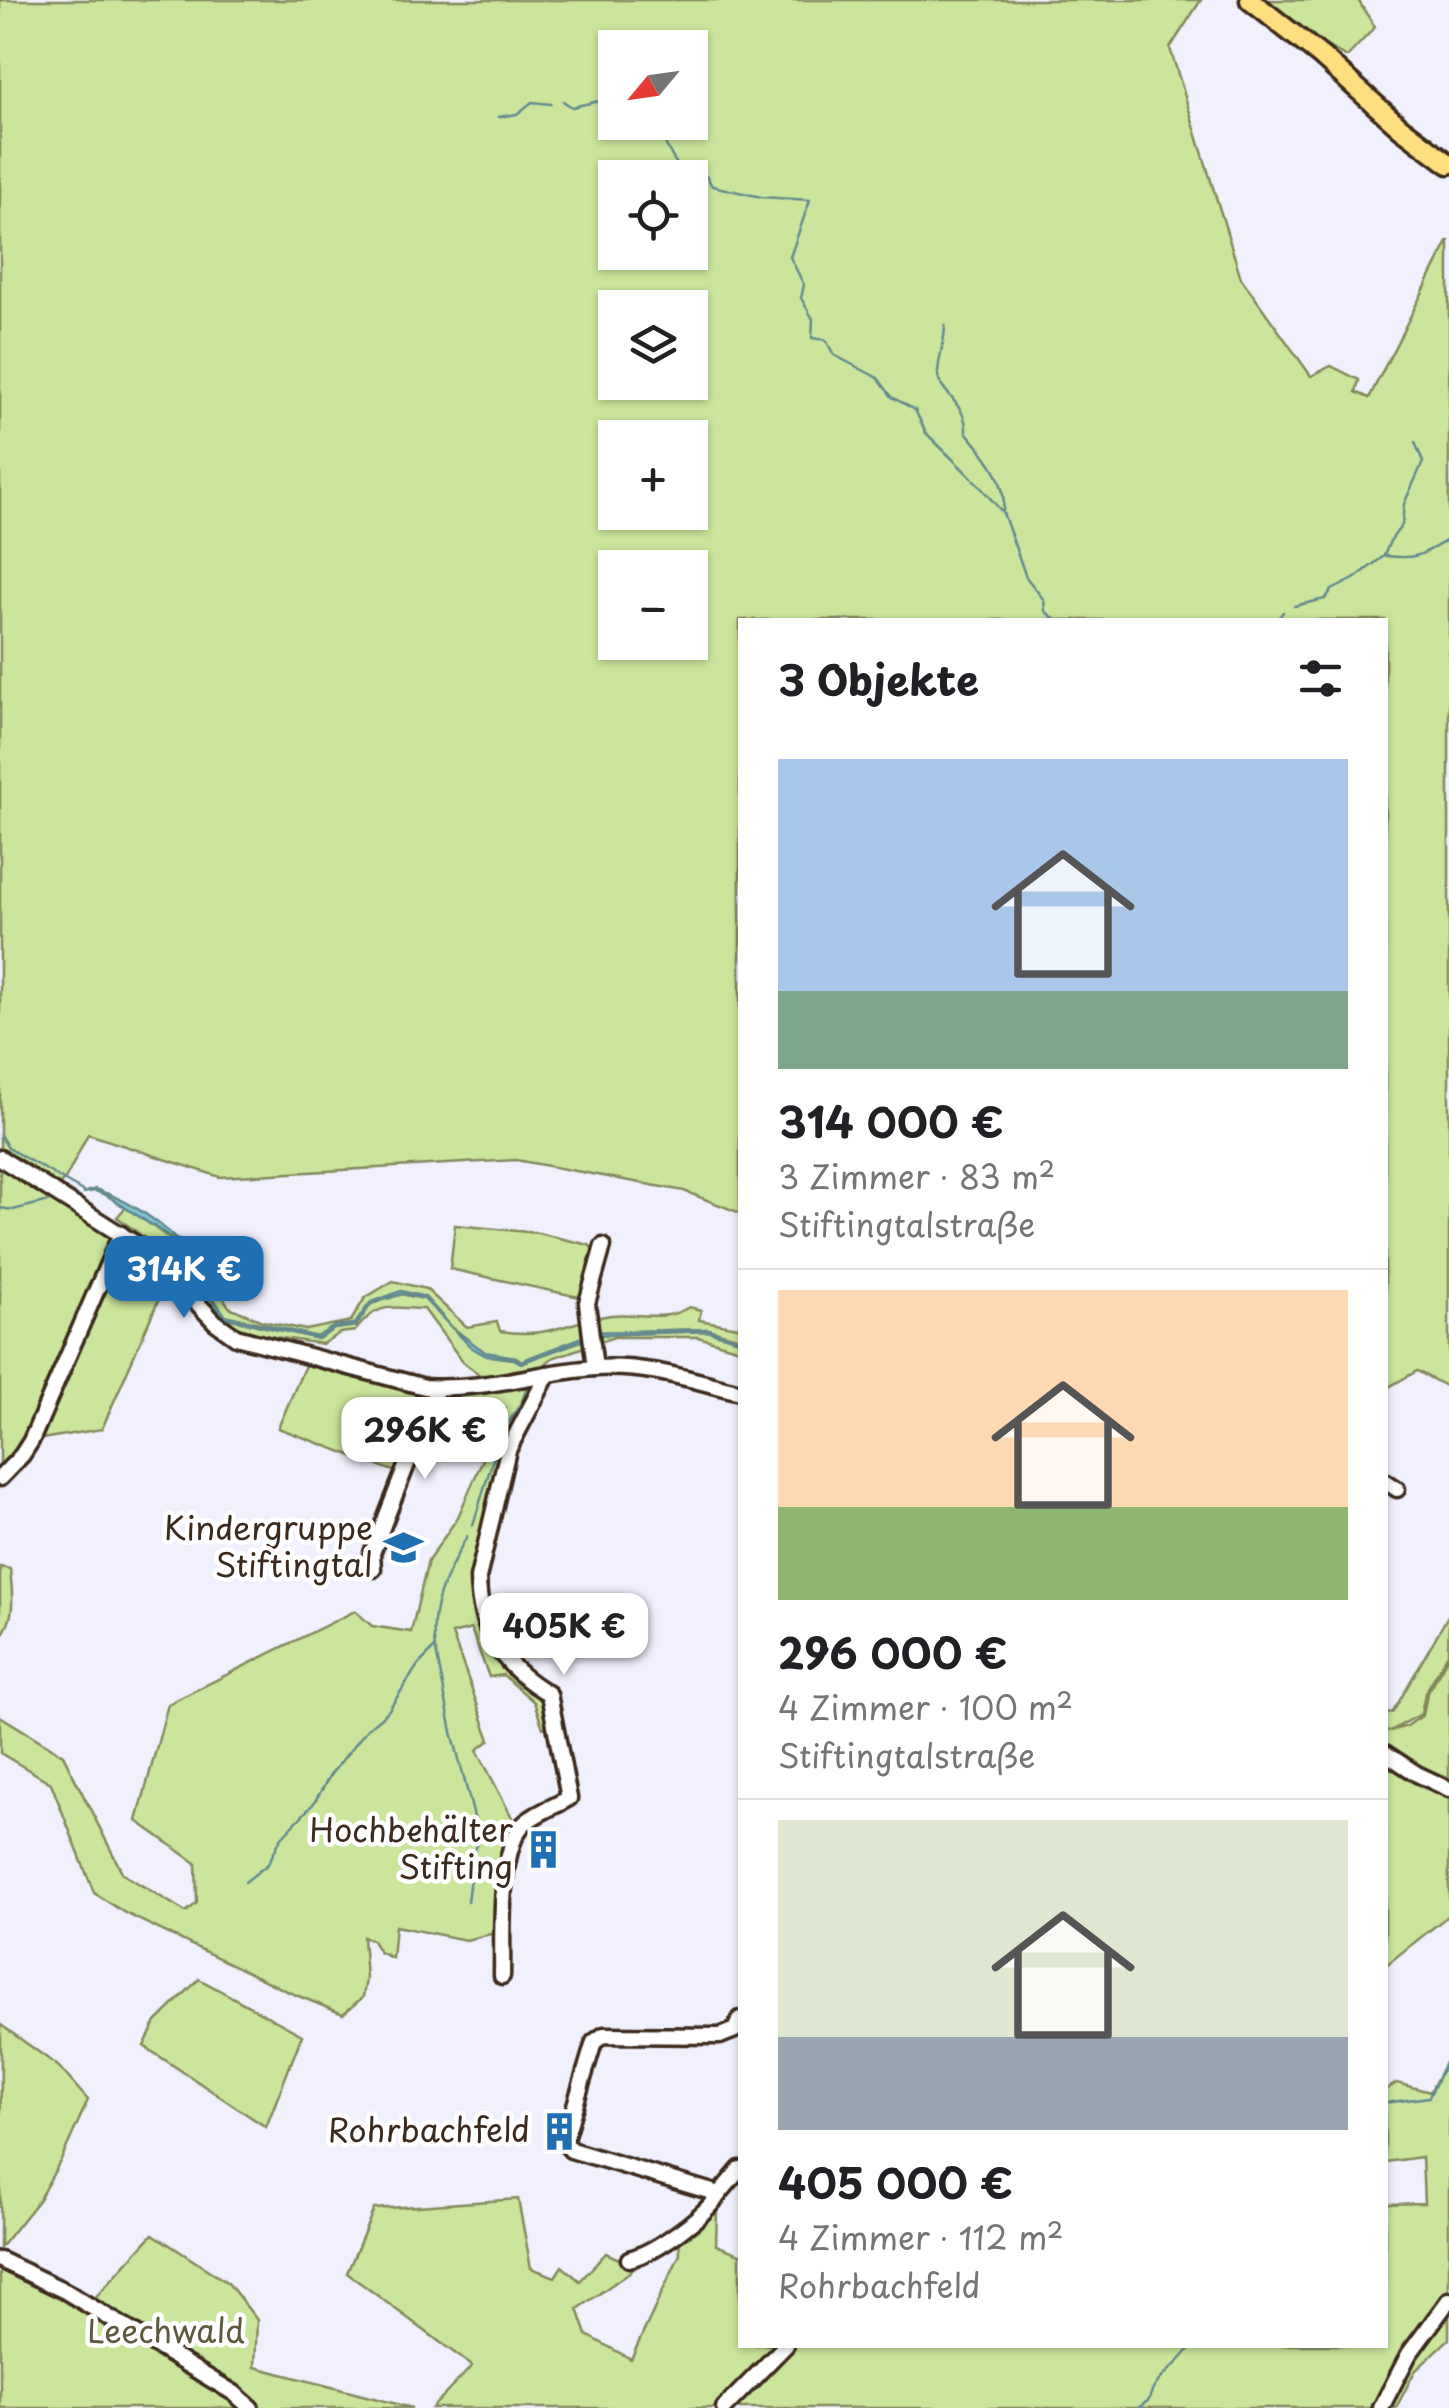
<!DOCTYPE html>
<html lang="de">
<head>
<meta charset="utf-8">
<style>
	body { margin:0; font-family:"Playpen Sans",sans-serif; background:#f6f6f6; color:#202124; height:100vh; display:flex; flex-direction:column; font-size:38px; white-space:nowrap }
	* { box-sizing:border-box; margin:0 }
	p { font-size:32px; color:#757577 }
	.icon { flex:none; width:55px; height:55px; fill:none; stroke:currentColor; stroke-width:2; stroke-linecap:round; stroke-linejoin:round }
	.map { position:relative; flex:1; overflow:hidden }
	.side { position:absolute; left:738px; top:618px; width:650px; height:1730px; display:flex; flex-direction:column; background:#fff; border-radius:0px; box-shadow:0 2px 8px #0004 }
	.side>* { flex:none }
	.needle { width:65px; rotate:241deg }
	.fabs { position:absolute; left:598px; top:30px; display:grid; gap:20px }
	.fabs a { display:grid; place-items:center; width:110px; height:110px; border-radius:0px; background:#fff; box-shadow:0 2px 8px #0004; font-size:50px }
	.price { position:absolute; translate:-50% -85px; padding:0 22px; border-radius:20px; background:#fff; color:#222; font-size:32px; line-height:65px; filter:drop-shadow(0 2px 5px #0008) }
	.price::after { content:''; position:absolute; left:50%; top:60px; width:30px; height:22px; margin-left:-15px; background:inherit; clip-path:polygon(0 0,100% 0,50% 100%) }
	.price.current { background:#1f6fb2; color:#fff }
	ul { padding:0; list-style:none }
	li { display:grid; align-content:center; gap:20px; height:530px; padding:0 40px }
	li+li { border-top:2px solid #e0e0e0 }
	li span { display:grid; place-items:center; height:310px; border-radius:0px; color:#555 }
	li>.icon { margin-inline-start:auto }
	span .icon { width:180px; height:180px; fill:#fffc; stroke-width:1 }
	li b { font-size:42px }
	h2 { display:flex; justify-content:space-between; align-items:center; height:120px; padding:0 40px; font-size:42px }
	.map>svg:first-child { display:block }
	.green { fill:#cbe69c; stroke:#83885d; stroke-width:2.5; fill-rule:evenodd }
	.water { fill:#7dcadb; stroke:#638a8f; stroke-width:2.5 }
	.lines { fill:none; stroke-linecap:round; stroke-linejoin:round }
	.stream { stroke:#638a8f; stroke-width:2.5 }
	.minor-casing { stroke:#3b2a1e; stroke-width:21 }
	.major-casing { stroke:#3b2a1e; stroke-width:25 }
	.minor { stroke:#fff; stroke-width:14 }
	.major { stroke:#fedf80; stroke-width:18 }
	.labels { text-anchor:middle; stroke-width:9; stroke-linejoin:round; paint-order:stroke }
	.poi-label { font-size:32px; fill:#3b2a1e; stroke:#fff; text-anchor:end }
	.park-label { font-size:32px; fill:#5f593e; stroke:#fff }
</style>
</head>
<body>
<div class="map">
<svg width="1449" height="2408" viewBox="0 0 1449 2408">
	<rect width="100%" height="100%" fill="#f1f0fd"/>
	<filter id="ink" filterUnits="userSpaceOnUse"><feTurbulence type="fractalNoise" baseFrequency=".01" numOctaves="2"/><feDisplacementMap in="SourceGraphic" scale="20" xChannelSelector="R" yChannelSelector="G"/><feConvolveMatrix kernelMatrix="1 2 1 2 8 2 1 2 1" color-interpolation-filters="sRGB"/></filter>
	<g filter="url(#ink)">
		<g class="green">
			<path d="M0 0H1201L1170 48 1241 278 1311 376 1331 366 1359 380 1356 392 1369 398 1449 240V1388L1417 1371 1385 1389V620H740V1213L684 1191 516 1160 220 1177 88 1134 66 1178 58 1186 0 1152ZM615 48H690V122H615ZM615 178H690V252H615ZM615 308H690V382H615ZM615 438H690V512H615ZM615 568H690V642H615Z"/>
			<path d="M1265 0H1358L1375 27 1347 57 1306 35Z"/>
			<path d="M0 1162 21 1174 25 1184 30 1181 141 1253 168 1278 102 1429 24 1442 0 1470Z"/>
			<path d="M126 1207 188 1252 203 1272 199 1282 223 1317 318 1339 334 1329 356 1326 371 1304 401 1294 424 1299 471 1347 485 1355 514 1359 521 1363 597 1335 708 1331 740 1340V1349L698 1337H614L552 1358 542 1367 535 1392 503 1448 472 1578 488 1582 487 1601 506 1613 541 1614 535 1634 513 1628 503 1640 527 1669 519 1680 543 1698 552 1725 543 1728 534 1702 503 1675 489 1677 471 1629 452 1634 490 1740 477 1750 517 1827 502 1864 495 1933 466 1940 395 1926 392 1958 379 1952 371 1939 363 1937 366 1979 363 1997 343 2014 291 1993 125 1913 94 1893 51 1783 0 1753V1716L63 1755 123 1874 186 1912 197 1903 196 1863 137 1821 168 1704 355 1611 372 1626 411 1632 428 1561 458 1517 505 1408 447 1405 448 1394 509 1389 507 1374 480 1375 463 1362 424 1309C389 1308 379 1301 355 1331L340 1333 322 1344 241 1332 220 1319 195 1293 182 1269 171 1258 117 1217Z"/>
			<path d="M455 1225 538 1233 589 1245 594 1250 585 1295 579 1297 450 1269Z"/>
			<path d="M193 1255 207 1269 229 1307 262 1321 306 1330 351 1321 365 1298 393 1281 426 1289 467 1327 497 1322 500 1331C552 1339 566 1321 611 1315 639 1312 664 1323 689 1307L701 1310 699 1320 738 1327 740 1324V1338L708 1329 596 1332 521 1361 516 1357 485 1353 452 1327 425 1297 401 1291 370 1303 355 1324 335 1326 317 1337 225 1315 201 1281 205 1271Z"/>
			<path d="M306 1363 423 1393 426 1407 396 1472 278 1428Z"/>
			<path d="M0 1567 10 1569C12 1593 17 1618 0 1637Z"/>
			<path d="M1449 1614 1448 1654 1425 1693 1421 1714 1390 1731 1407 1726 1423 1715 1427 1694 1449 1655V1915L1385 1966V1731H1389L1385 1729V1715L1393 1712Z"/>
			<path d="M199 1979 302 2035 266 2127 144 2046 156 2022Z"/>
			<path d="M1 2025 58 2066 88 2100 62 2158 39 2199 0 2248Z"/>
			<path d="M1449 2055V2339L1415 2371 1396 2408H432L472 2366 347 2273 374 2209 518 2199 531 2268 555 2277 562 2266 580 2281 606 2253 628 2263 644 2255 645 2261 578 2309 587 2335 631 2359 680 2254 679 2237 717 2208 716 2245 740 2254V2345H1385V2204L1424 2203 1422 2157 1385 2162V2090L1397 2083 1430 2092Z"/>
			<path d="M153 2234 228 2283 257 2320 255 2367 412 2408H0V2253L91 2302Z"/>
		</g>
		<path class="water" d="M95 1189C138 1203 179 1235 205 1271L201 1281 225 1315 317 1337 335 1326 355 1324 370 1303 401 1291 425 1297 452 1328 485 1352 516 1357 521 1361 596 1332 708 1329 740 1340 708 1331 597 1335 521 1363 514 1359 485 1355 471 1347 424 1299 402 1294 371 1304 356 1326 334 1329 318 1339 223 1317 199 1281 203 1271 184 1246 106 1195 95 1191 83 1193Z"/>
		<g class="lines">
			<g class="stream">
				<path d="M563 101 572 107 608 99 615 105"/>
				<path d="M499 117 517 114 532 102 551 104"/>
				<path d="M651 122C665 136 670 161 683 170 688 174 700 175 707 177L712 186 761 197 810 200 790 257 804 285 801 298 813 319 812 338 826 340 834 355 878 378 892 397 915 410 926 433 978 484 1003 513 1026 577 1044 600 1045 611 1056 620"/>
				<path d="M945 325C945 341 938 360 938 374 938 391 968 405 966 432 985 454 1008 479 1003 511"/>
				<path d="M1386 556C1418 560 1423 554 1449 539"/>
				<path d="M1294 606 1325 599 1332 590 1354 579 1384 556 1390 541 1402 525 1404 504 1423 462 1415 442"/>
				<path d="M1277 620 1283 612"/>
				<path d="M0 1135 8 1148 84 1192"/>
				<path d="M0 1208 13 1210 53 1200"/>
				<path d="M473 1525 500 1436 522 1401 528 1384"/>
				<path d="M436 1651 452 1732 480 1840 473 1853 467 1902"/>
				<path d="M245 1882 268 1864 281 1838 314 1803 331 1774 368 1728 388 1711 418 1665 435 1648C428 1606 448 1572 467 1536"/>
				<path d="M1385 2103 1429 2097 1449 2055"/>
				<path d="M1138 2408 1149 2400C1154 2377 1181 2365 1192 2345"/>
			</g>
			<defs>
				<g id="minor">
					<path d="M0 1158 150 1253 215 1322 236 1337 425 1387C485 1391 536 1372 595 1368 644 1364 692 1380 740 1392"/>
					<path d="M595 1368 587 1303 603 1246"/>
					<path d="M0 1478 22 1455 31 1441 121 1234"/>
					<path d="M1385 1481 1397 1489"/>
					<path d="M373 1569 372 1553 437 1388"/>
					<path d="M1385 1753 1417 1774 1449 1789"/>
					<path d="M502 1976C503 1939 498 1856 521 1827 531 1815 556 1806 569 1798L549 1694C503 1667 479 1633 478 1578L508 1450 548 1374"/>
					<path d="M740 2019 735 2030 720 2036 604 2035 594 2042 564 2142 571 2150 719 2194 740 2169"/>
					<path d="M629 2259C656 2252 704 2217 719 2194"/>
					<path d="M0 2260 65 2291 234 2393 251 2408"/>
					<path d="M724 2408 786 2345"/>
					<path d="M1381 2408 1409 2354 1449 2300"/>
				</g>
				<path id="major" d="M1250 0 1321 56 1400 127 1449 164"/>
			</defs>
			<use href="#minor" class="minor-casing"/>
			<use href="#major" class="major-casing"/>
			<use href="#minor" class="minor"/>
			<use href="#major" class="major"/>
		</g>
	</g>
	<defs>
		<symbol id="school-bare" viewBox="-9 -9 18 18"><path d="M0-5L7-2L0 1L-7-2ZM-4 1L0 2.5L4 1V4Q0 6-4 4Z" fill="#1f6fb2" stroke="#fff" stroke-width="2.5" paint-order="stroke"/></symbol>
		<symbol id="building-bare" viewBox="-9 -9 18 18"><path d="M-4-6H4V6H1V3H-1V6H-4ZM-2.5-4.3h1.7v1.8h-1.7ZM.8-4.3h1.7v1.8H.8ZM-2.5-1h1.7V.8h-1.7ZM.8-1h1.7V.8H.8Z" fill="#1f6fb2" stroke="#fff" stroke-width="2.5" paint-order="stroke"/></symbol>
	</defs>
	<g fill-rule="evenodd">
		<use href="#school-bare" x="376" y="1520" width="55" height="55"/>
		<use href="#building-bare" x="516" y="1822" width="55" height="55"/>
		<use href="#building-bare" x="532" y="2104" width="55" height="55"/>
	</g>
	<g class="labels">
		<g class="poi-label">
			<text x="373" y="1540">Kindergruppe<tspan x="373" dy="37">Stiftingtal</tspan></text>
			<text x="513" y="1842">Hochbehälter<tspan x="513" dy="37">Stifting</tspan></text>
			<text x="530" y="2142">Rohrbachfeld</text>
		</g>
		<g class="park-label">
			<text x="166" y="2343">Leechwald</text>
		</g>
	</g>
</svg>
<div class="fabs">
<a><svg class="needle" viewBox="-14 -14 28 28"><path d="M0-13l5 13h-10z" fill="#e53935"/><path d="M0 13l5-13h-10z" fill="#757577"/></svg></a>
<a><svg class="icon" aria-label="locate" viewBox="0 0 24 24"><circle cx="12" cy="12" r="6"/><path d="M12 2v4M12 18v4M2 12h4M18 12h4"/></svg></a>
<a><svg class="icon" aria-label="layers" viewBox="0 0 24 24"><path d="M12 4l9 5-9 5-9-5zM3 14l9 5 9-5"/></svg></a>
<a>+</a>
<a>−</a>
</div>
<b class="price current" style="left:184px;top:1321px">314K €</b>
<b class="price" style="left:425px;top:1482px">296K €</b>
<b class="price" style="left:564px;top:1678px">405K €</b>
<section class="side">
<h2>3 Objekte<svg class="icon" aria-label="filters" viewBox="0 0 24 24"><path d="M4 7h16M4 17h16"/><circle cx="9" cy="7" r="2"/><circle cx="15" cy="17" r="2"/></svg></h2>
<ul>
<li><span style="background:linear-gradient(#a9c7e8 75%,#7fa58c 0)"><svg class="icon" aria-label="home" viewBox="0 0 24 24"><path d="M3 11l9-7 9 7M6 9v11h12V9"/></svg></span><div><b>314 000 €</b><p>3 Zimmer · 83 m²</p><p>Stiftingtalstraße</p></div></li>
<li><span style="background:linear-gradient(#ffd9b3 70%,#8fb573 0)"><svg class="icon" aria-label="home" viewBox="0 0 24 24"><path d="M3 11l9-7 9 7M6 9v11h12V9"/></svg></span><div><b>296 000 €</b><p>4 Zimmer · 100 m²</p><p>Stiftingtalstraße</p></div></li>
<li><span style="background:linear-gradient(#dfe7d0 70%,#9aa5b1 0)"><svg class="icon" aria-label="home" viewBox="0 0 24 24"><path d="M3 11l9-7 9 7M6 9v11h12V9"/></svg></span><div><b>405 000 €</b><p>4 Zimmer · 112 m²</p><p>Rohrbachfeld</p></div></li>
</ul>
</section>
</div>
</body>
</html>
